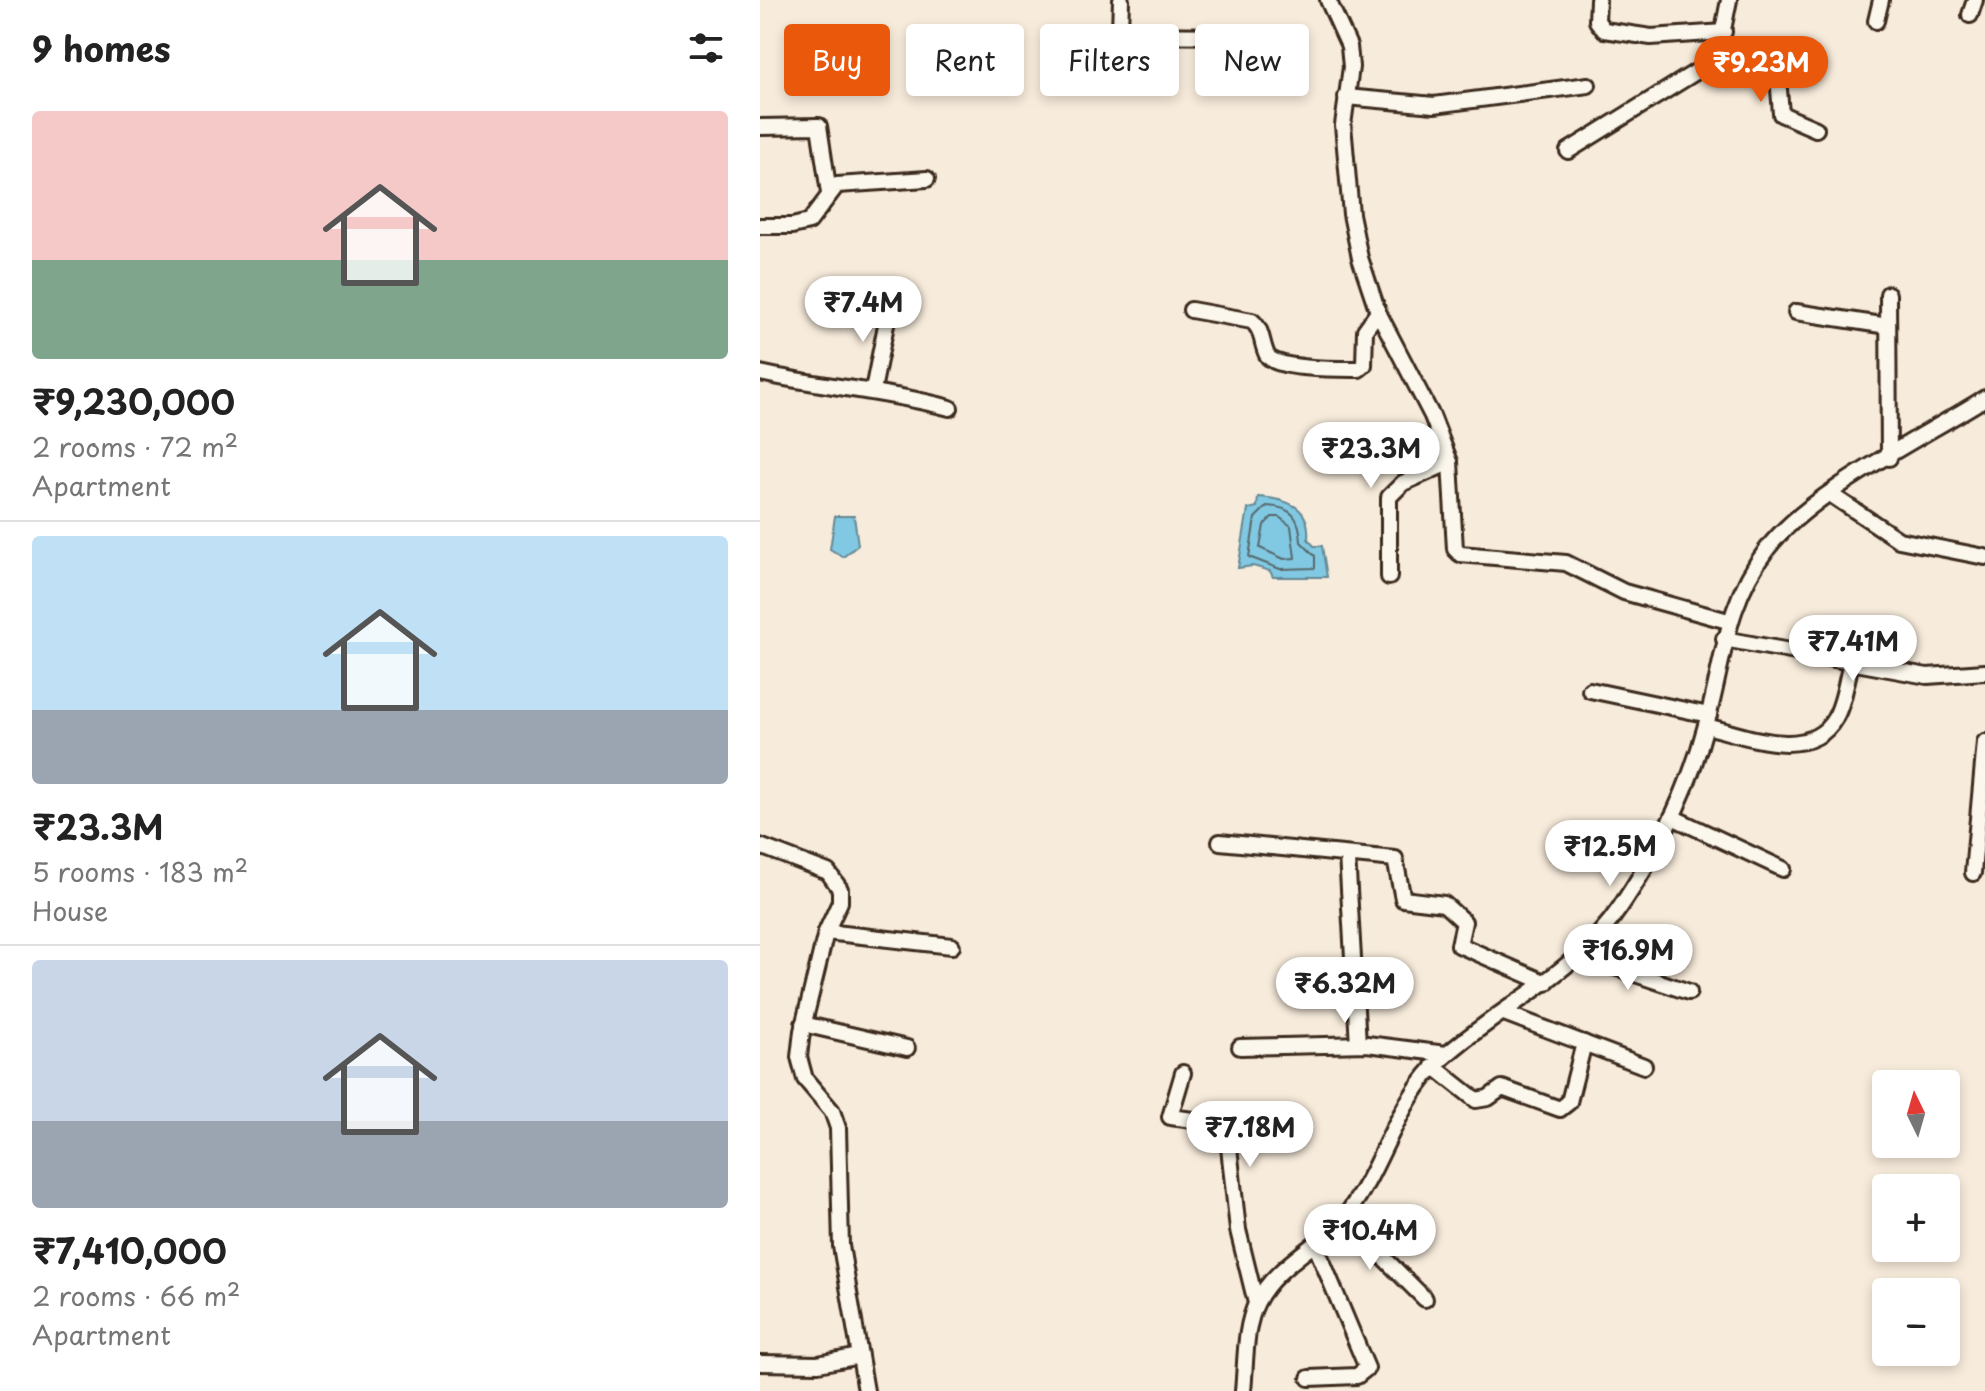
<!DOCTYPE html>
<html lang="en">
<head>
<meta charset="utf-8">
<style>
	body { margin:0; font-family:"Playpen Sans",sans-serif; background:#f2f2f2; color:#222; height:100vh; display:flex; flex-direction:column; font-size:30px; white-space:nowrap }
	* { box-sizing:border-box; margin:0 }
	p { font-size:26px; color:#767676 }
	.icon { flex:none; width:44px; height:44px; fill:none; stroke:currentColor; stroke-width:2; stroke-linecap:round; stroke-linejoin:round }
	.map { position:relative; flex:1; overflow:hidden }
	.drawer { display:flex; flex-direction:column; background:#fff; width:760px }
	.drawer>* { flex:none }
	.hud { position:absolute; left:24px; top:24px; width:760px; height:72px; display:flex; gap:16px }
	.needle { width:52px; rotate:355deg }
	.controls { position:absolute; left:1112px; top:1070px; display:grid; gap:16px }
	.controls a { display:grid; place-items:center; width:88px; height:88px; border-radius:8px; background:#fff; box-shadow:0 4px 12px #0003; font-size:40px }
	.price { position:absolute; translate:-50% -68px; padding:0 18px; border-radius:28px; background:#fff; color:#222; font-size:26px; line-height:52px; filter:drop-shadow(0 2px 4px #0008) }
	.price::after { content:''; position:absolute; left:50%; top:48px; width:24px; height:18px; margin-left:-12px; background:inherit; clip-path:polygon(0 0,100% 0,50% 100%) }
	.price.active { background:#ea580c; color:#fff }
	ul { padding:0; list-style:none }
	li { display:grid; align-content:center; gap:16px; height:424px; padding:0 32px }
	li+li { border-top:2px solid #e0e0e0 }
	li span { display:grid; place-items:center; height:248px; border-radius:8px; color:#555 }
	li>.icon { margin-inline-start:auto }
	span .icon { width:144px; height:144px; fill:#fffc; stroke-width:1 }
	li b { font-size:34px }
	h2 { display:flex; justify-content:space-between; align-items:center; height:96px; padding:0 32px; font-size:34px }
	.chip { padding:0 28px; border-radius:8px; background:#fff; box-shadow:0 4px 12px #0003; font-size:28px; line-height:72px }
	.chip.active { background:#ea580c; color:#fff }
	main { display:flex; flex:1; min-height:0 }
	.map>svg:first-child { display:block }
	.water { fill:#81c8e2; stroke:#658994; stroke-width:2 }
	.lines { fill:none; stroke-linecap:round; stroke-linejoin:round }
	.shore { stroke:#57696c; stroke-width:2 }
	.minor-casing { stroke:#3b2a1e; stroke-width:20 }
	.minor { stroke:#fbf7ec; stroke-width:14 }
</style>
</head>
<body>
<main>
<section class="drawer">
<h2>9 homes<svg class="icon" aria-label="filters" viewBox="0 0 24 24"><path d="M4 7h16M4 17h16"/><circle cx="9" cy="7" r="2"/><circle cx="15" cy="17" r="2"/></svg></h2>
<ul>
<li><span style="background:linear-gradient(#f6c9c9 60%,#7fa58c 0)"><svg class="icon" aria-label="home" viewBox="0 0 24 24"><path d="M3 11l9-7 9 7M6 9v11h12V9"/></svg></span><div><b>₹9,230,000</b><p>2 rooms · 72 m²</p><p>Apartment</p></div></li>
<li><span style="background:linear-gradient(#bfe0f5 70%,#9aa5b1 0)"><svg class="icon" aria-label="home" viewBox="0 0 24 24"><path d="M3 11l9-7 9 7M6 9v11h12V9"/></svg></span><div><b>₹23.3M</b><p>5 rooms · 183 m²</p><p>House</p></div></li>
<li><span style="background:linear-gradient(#c9d6e8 65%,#9aa5b1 0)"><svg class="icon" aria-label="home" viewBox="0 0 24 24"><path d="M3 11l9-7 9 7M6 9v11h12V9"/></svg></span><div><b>₹7,410,000</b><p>2 rooms · 66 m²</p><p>Apartment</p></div></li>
</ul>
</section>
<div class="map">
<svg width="1225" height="1391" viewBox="0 0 1225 1391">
	<rect width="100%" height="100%" fill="#f7ebdb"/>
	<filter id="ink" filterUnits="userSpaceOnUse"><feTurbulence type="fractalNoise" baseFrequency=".0125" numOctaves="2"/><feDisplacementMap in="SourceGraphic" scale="16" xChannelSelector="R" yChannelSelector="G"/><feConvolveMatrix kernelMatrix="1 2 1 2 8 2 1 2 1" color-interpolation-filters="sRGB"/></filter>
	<g filter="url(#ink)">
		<g class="water">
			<path d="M498 497C527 499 551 506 548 539L554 546H562L567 577H513L510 571 493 566 478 568 488 509 497 507Z"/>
			<path d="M75 516H94L98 545 83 557 70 549Z"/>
		</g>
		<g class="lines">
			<g class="shore">
				<path d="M507 506C533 507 540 518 541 542L555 556V568L520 569 489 557 495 518Z"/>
				<path d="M512 517H519L531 526 535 558 524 559 500 548 504 525Z"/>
			</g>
			<defs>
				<g id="minor">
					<path d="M361 0 360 30 363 35 480 36"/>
					<path d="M568 0 589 46 591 67 583 125 591 214 600 258 618 312 672 416 690 462 695 549 700 554 806 563 864 592 968 621"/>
					<path d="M838 0 837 21 844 30 891 37 964 32"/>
					<path d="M1210 15 1215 0"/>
					<path d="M1116 21 1121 0"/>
					<path d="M947 65 1010 68 1018 77 1021 114 1056 129"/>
					<path d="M586 97 674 105 828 85"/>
					<path d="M0 127 59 126 69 193"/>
					<path d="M808 151 947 65 960 45 969 0"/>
					<path d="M0 226H32L49 222 77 185 167 179"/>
					<path d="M1128 294 1129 458"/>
					<path d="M431 310 492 321C503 330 501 343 507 355 514 370 582 369 599 369L604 365 605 330 618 312"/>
					<path d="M1036 312 1128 326"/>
					<path d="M0 373C63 387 127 391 190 408"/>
					<path d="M113 390 130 305"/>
					<path d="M1070 494 1139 540 1225 557"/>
					<path d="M629 577V497L643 483 690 462"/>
					<path d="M964 639 1167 676 1225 672"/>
					<path d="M830 690 949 715"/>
					<path d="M946 726C984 735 1050 763 1075 718 1084 703 1086 681 1091 664"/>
					<path d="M912 817 1023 869"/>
					<path d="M460 842 635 859 643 899 684 904 704 922 699 945 786 983"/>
					<path d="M0 846 68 872 80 889V902L66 932 42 1031 39 1057 45 1079 72 1111 78 1128 81 1246 106 1391"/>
					<path d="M587 855 598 1044"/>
					<path d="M1213 873 1225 742"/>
					<path d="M66 932 192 946"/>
					<path d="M819 955 929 992"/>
					<path d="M744 1013 884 1066"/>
					<path d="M43 1024 147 1048"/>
					<path d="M480 1047 607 1044 686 1054"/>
					<path d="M673 1066 716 1100 728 1098 742 1088 800 1109 809 1102 824 1043"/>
					<path d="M423 1073 410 1117 464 1124 467 1129 478 1230 496 1303"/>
					<path d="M583 1217 665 1299"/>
					<path d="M0 1363 58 1364 100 1356"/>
					<path d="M549 1378 597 1376 607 1368 555 1244"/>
					<path d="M483 1391C486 1362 484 1328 497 1302 517 1263 563 1245 589 1211 625 1162 637 1098 684 1057 742 1005 816 974 861 906 898 851 929 790 946 725 964 661 965 604 1007 549 1049 493 1163 437 1225 398"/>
				</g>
			</defs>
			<use href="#minor" class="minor-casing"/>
			<use href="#minor" class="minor"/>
		</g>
	</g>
</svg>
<div class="controls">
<a><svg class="needle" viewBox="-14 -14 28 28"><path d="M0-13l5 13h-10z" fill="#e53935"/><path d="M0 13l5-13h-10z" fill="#767676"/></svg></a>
<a>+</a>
<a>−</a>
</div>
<b class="price active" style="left:1001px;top:104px">₹9.23M</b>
<b class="price" style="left:103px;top:344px">₹7.4M</b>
<b class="price" style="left:611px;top:490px">₹23.3M</b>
<b class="price" style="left:1093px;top:683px">₹7.41M</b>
<b class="price" style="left:850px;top:888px">₹12.5M</b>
<b class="price" style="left:868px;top:992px">₹16.9M</b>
<b class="price" style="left:585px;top:1025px">₹6.32M</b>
<b class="price" style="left:490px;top:1169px">₹7.18M</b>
<b class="price" style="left:610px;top:1272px">₹10.4M</b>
<div class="hud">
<a class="chip active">Buy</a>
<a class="chip">Rent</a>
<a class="chip">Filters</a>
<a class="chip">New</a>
</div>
</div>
</main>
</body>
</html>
